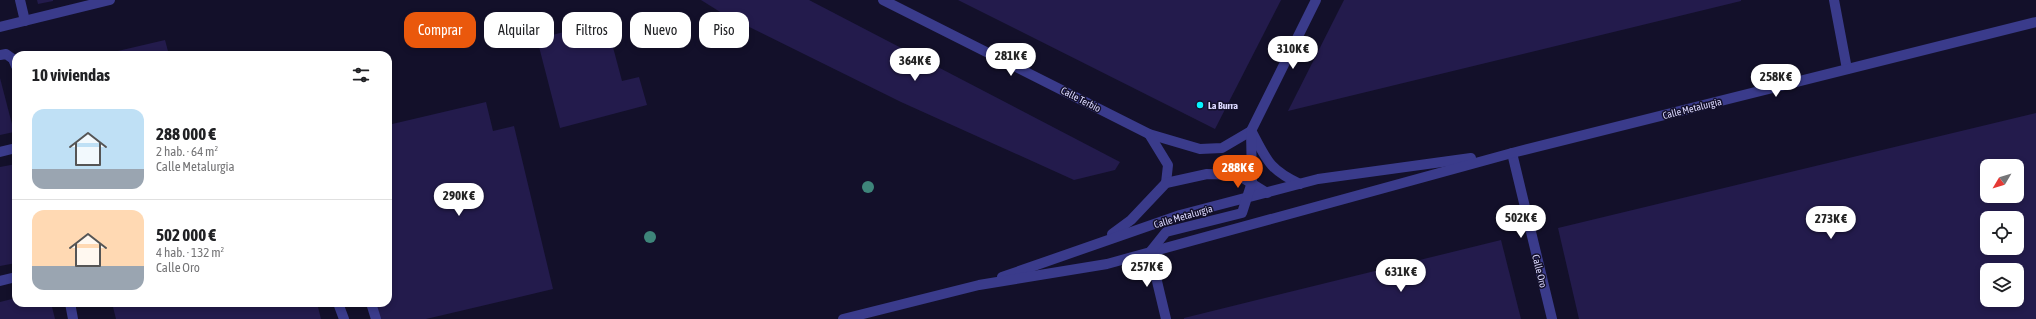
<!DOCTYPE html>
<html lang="es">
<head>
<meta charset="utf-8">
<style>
	body { margin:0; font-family:"Asap Condensed",sans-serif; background:#f2f2f2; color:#202124; height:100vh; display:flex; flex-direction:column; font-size:15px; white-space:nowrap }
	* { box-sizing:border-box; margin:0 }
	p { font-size:13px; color:#757577 }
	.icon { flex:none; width:22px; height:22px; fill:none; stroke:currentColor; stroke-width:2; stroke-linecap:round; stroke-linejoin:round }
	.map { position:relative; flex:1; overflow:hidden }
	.panel { position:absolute; left:12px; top:51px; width:380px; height:256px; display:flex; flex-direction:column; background:#fff; border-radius:12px; box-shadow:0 2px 6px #0003 }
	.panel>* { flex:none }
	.hud { position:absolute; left:404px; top:12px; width:380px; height:36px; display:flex; gap:8px }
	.needle { width:26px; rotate:232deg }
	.tools { position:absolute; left:1980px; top:159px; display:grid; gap:8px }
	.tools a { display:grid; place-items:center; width:44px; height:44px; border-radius:8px; background:#fff; box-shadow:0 2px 6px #0003; font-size:20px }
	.price { position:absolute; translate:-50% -34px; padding:0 9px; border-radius:14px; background:#fff; color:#222; font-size:13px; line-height:26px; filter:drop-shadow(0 1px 2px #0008) }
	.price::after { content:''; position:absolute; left:50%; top:24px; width:12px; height:9px; margin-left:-6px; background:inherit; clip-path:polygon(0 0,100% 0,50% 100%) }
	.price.active { background:#ea580c; color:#fff }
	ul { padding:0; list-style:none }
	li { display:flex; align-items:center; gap:12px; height:100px; padding:0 20px }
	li+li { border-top:1px solid #e0e0e0 }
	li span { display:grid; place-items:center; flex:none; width:112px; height:80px; border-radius:12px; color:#555 }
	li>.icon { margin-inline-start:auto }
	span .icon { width:48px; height:48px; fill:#fffc; stroke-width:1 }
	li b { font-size:17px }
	h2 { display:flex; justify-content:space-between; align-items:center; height:48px; padding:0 20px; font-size:17px }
	.chip { padding:0 14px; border-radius:12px; background:#fff; box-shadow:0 2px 6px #0003; font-size:14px; line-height:36px }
	.chip.active { background:#ea580c; color:#fff }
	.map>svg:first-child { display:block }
	.building { fill:#231b4c; fill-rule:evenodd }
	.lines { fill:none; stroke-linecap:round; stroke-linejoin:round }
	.lane { stroke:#3a3b8b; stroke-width:10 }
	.street { stroke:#3a3b8b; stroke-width:10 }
	.tree { fill:#3e857a }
	.poi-dot { fill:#05f3ff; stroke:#13102a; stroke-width:1.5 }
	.labels { text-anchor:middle; stroke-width:3; stroke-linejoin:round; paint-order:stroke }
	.street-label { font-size:10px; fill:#dcd9ff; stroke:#13102a }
	.poi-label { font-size:10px; font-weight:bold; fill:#dcd9ff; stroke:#13102a; text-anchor:start }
</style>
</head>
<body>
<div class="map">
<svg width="2036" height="319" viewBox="0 0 2036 319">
	<rect width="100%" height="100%" fill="#13102a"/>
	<g class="building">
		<path d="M37 0H53V1L38 4Z"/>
		<path d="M701 0H809L1120 162 1115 170 1074 180 901 102 725 15Z"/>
		<path d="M958 0H1281L1215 129Z"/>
		<path d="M1344 0H1741V1L1288 111Z"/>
		<path d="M606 21 622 81 639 77 647 105 560 128 537 39Z"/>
		<path d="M165 40 169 55H106L105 54Z"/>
		<path d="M0 78 14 132 0 135Z"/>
		<path d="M486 102 493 131 514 126 553 289 426 319H380L376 303H388V125Z"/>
		<path d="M2036 113V319H1579L1558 228ZM1987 166H2017V196H1987ZM1987 218H2017V248H1987ZM1987 270H2017V300H1987Z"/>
		<path d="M16 164V263L0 266V167Z"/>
		<path d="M1501 240 1521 319H1184V318Z"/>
		<path d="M16 298V303H51L55 319H0V302Z"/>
		<path d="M112 303H317L321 319H116Z"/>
	</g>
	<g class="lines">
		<g class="lane">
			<path d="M0 27 110 0"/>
			<path d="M338 303 344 319"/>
			<path d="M371 303 376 319"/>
		</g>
		<g class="street">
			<path d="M20 0 25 21"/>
			<path d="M883 0 1149 134 1200 149 1222 148 1251 131"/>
			<path d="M1834 0 1847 69"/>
			<path d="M0 55 6 54 13 59 16 66"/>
			<path d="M1252 132C1267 161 1270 170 1300 184"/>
			<path d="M1149 134 1168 165 1166 183"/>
			<path d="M0 152 16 148"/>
			<path d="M1512 153 1552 319"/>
			<path d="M1112 234 1131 220 1166 183 1207 174 1238 175 1267 193"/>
			<path d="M1002 277 1180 215 1318 179 1471 158"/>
			<path d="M0 281 16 277"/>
			<path d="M70 303 73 319"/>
			<path d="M843 319 979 285 1107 264 1512 153 2036 22"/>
			<path d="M1166 319 1150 252 1166 232 1242 213 1252 182 1251 131 1316 0"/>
		</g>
	</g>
	<g class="tree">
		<circle cx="868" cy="187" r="6"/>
		<circle cx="650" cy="237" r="6"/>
	</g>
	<circle class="poi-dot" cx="1200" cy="105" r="4"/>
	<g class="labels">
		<g class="street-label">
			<text transform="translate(1081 99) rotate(27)" y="4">Calle Terbio</text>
			<text transform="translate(1692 108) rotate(-14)" y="4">Calle Metalurgia</text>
			<text transform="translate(1183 216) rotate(-16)" y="4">Calle Metalurgia</text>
			<text transform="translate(1540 271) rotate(76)" y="4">Calle Oro</text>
		</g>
		<g class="poi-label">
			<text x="1208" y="109">La Burra</text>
		</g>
	</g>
</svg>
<div class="tools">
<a><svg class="needle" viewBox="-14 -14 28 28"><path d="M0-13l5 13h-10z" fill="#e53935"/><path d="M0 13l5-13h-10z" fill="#757577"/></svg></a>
<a><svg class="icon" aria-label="locate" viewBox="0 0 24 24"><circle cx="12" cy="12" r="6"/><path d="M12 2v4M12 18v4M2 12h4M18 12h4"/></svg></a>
<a><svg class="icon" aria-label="layers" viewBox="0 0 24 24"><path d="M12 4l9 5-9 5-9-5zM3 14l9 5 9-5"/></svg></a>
</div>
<b class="price" style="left:1293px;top:70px">310K €</b>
<b class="price" style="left:1011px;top:77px">281K €</b>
<b class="price" style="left:915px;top:82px">364K €</b>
<b class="price" style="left:1776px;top:98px">258K €</b>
<b class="price active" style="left:1238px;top:189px">288K €</b>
<b class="price" style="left:459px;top:217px">290K €</b>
<b class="price" style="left:1521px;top:239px">502K €</b>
<b class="price" style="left:1831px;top:240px">273K €</b>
<b class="price" style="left:1147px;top:288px">257K €</b>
<b class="price" style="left:1401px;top:293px">631K €</b>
<div class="hud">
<a class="chip active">Comprar</a>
<a class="chip">Alquilar</a>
<a class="chip">Filtros</a>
<a class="chip">Nuevo</a>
<a class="chip">Piso</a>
</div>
<section class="panel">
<h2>10 viviendas<svg class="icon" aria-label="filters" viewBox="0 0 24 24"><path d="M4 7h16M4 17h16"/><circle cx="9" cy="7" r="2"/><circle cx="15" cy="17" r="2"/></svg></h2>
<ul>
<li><span style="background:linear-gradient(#bfe0f5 75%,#9aa5b1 0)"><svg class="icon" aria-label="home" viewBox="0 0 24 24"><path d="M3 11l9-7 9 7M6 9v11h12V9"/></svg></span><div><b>288 000 €</b><p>2 hab. · 64 m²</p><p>Calle Metalurgia</p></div></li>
<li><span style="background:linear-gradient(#ffd9b3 70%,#9aa5b1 0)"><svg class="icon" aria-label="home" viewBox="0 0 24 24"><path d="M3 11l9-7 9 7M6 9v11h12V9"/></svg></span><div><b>502 000 €</b><p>4 hab. · 132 m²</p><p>Calle Oro</p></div></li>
</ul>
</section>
</div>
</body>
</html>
